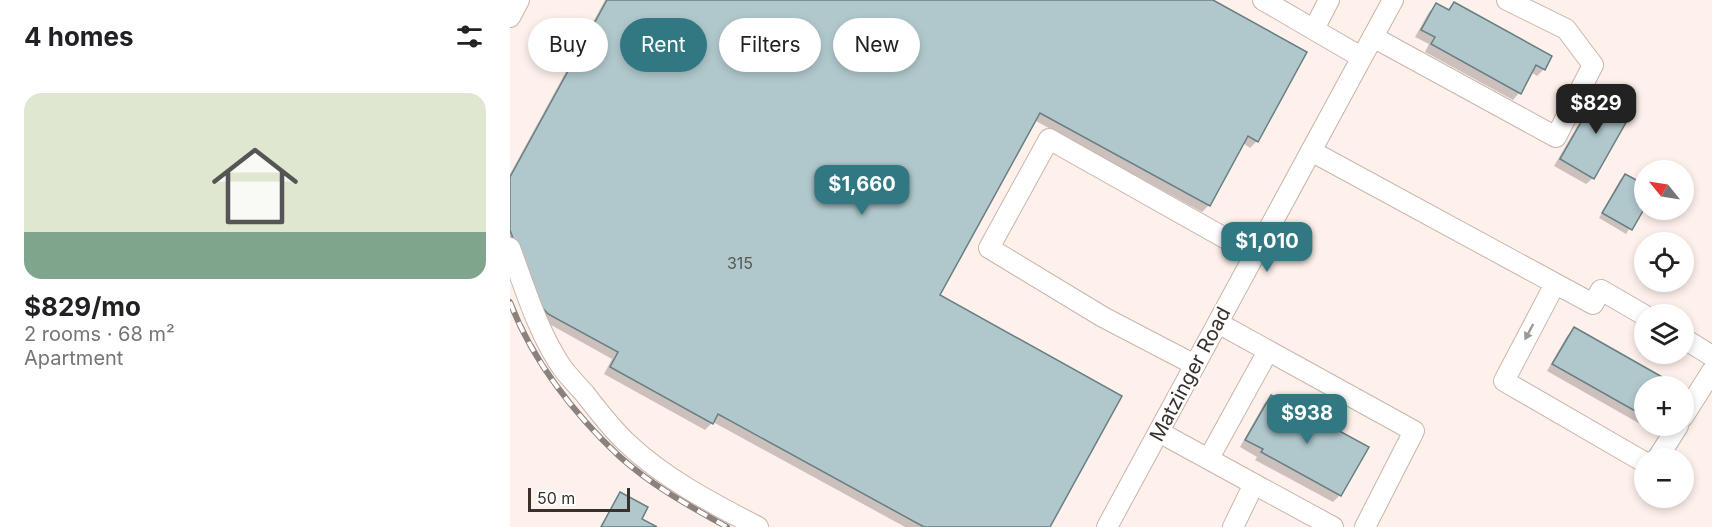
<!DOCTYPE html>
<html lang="en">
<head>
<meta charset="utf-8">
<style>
	body { margin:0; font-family:Inter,sans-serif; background:#f6f6f6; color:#202124; height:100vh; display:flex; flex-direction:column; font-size:22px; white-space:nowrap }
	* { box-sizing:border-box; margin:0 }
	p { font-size:20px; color:#757577 }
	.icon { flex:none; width:33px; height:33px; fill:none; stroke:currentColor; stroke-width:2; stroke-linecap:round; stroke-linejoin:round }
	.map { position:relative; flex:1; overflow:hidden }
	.sheet { display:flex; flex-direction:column; background:#fff; width:510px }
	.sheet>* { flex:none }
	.banner { position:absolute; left:18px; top:18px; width:570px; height:54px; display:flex; gap:12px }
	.needle { width:39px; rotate:300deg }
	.controls { position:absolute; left:1124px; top:160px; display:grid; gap:12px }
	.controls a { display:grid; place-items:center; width:60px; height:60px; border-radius:50%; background:#fff; box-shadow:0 3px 9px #0003; font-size:30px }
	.scale { position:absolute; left:18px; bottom:15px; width:102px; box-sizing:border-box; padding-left:6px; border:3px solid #38302c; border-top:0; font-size:16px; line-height:21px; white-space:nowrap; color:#38302c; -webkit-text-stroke:4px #fff; paint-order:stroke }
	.price { position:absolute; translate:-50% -51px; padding:0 14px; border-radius:12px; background:#317883; color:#fff; font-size:20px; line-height:39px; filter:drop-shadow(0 2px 3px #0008) }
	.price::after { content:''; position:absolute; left:50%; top:36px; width:18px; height:14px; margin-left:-9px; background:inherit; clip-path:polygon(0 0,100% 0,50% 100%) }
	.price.selected { background:#222; color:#fff }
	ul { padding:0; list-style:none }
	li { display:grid; align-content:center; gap:12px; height:318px; padding:0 24px }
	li+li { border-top:2px solid #e0e0e0 }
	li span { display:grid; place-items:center; height:186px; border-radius:18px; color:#555 }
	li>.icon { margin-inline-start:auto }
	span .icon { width:108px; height:108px; fill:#fffc; stroke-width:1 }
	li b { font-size:26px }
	h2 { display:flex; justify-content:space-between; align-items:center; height:72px; padding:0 24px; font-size:26px }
	.pill { padding:0 21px; border-radius:27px; background:#fff; box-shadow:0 3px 9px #0003; font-size:21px; line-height:54px }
	.pill.selected { background:#317883; color:#fff }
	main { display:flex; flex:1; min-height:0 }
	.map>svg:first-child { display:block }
	.shadow { fill:#0003 }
	.building { fill:#b0c8cc; stroke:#687e82; stroke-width:1.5 }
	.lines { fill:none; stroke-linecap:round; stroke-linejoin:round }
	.minor-casing { stroke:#c8b5ab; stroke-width:22 }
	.minor { stroke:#fff; stroke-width:20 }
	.rail-casing { stroke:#8c827d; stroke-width:6 }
	.rail { stroke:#fff; stroke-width:4; stroke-dasharray:11; stroke-linecap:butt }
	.oneway { fill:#9c9896 }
	.labels { text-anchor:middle; stroke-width:4.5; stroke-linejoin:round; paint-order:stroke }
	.number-label { font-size:16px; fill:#565654 }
	.street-label { font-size:20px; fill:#38302c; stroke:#fff }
</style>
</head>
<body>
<main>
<section class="sheet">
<h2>4 homes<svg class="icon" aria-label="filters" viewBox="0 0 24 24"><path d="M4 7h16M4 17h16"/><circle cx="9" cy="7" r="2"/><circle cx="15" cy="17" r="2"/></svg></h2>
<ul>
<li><span style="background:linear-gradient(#dfe7d0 75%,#7fa58c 0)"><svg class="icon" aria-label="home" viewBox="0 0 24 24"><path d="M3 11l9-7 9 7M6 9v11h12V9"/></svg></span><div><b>$829/mo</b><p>2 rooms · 68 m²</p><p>Apartment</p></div></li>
</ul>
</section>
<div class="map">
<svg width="1202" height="527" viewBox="0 0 1202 527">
	<rect width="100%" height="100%" fill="#fef1eb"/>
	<g class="shadow">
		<path d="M95 0H699L747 141 740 148 733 143 699 205 692 212 524 120 428 296 538 527H395L203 422 195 430 94 374 102 359 32 320 0 254V174Z"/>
		<path d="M944 4 1034 69 1027 76 1021 72 1009 93 1003 100 915 52 919 44 905 37 919 12 926 5 937 11Z"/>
		<path d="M1089 93 1083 178 1076 184 1044 166 1083 99Z"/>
		<path d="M1115 175 1134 186V206L1116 234 1089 218 1110 180Z"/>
		<path d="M1064 329 1166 387H1134V426H1142L1139 429 1037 371 1057 336Z"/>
		<path d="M761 397 830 495 823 502 745 460 747 457 730 447 754 404Z"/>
		<path d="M111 494 130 519 144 527H90L106 499Z"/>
	</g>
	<g class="building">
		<path d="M97 0H703L797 52 748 142 738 136 700 206 530 113 430 295 612 396 540 527H414L208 414 203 424 100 367 108 352 38 314 25 299 0 230V177Z"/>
		<path d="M944 2 1042 56 1035 70 1026 65 1011 94 921 44 925 37 911 30 926 3 939 10Z"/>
		<path d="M1089 91 1123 110 1084 179 1050 159Z"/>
		<path d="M1115 174 1134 184V209L1122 230 1092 213Z"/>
		<path d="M1064 327 1168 386 1167 387H1134V416L1042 364Z"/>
		<path d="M761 395 777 405 778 403 859 447 831 496 751 452 753 449 735 440Z"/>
		<path d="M110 492 138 507 132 519 147 527H91Z"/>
	</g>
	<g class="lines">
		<defs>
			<g id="minor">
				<path d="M753 0 851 57"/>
				<path d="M0 17 9 0"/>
				<path d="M804 29 819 0"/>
				<path d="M863 37 1046 137 1083 65 1056 29 997 0"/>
				<path d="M801 151 1083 304 1091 290 1134 315"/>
				<path d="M0 248C15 288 27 330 51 366 58 376 67 385 75 394 88 411 101 428 117 443 155 479 202 503 248 527"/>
				<path d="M1045 284 994 381 1134 462"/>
				<path d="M708 323 904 431 855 527"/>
				<path d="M1173 338 1202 356"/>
				<path d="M685 365 593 317 479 248 539 139 745 255"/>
				<path d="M1173 417 1202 371"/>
				<path d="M649 432 744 484 723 527"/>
				<path d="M699 458 758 351"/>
				<path d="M1147 459 1168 426"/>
				<path d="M744 484 823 527"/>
				<path d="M597 527 883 0"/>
			</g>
		</defs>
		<use href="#minor" class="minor-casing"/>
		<use href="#minor" class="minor"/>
		<defs>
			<path id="rail" d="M0 302C22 360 64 414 109 456 141 485 179 506 217 527"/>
		</defs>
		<use href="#rail" class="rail-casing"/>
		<use href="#rail" class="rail"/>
	</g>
	<defs><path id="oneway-solid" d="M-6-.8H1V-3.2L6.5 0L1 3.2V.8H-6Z" transform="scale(1.5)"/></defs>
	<use class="oneway" href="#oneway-solid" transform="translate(1019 332) rotate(118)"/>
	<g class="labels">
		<g class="number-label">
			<text x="230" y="269">315</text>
		</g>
		<g class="street-label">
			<text transform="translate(680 374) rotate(-62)" y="7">Matzinger Road</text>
		</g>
	</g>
</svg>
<div class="controls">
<a><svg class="needle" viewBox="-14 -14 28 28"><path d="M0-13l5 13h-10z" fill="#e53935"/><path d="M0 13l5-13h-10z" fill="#757577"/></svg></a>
<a><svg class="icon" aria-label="locate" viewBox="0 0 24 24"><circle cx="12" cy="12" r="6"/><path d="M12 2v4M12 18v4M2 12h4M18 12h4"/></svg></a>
<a><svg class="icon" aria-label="layers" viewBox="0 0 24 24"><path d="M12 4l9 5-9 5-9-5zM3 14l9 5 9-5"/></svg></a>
<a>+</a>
<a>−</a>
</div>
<div class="scale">50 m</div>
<b class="price selected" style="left:1086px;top:135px">$829</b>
<b class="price" style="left:352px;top:216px">$1,660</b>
<b class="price" style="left:757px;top:273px">$1,010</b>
<b class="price" style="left:797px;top:445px">$938</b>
<div class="banner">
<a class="pill">Buy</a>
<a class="pill selected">Rent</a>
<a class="pill">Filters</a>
<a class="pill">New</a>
</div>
</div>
</main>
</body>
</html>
